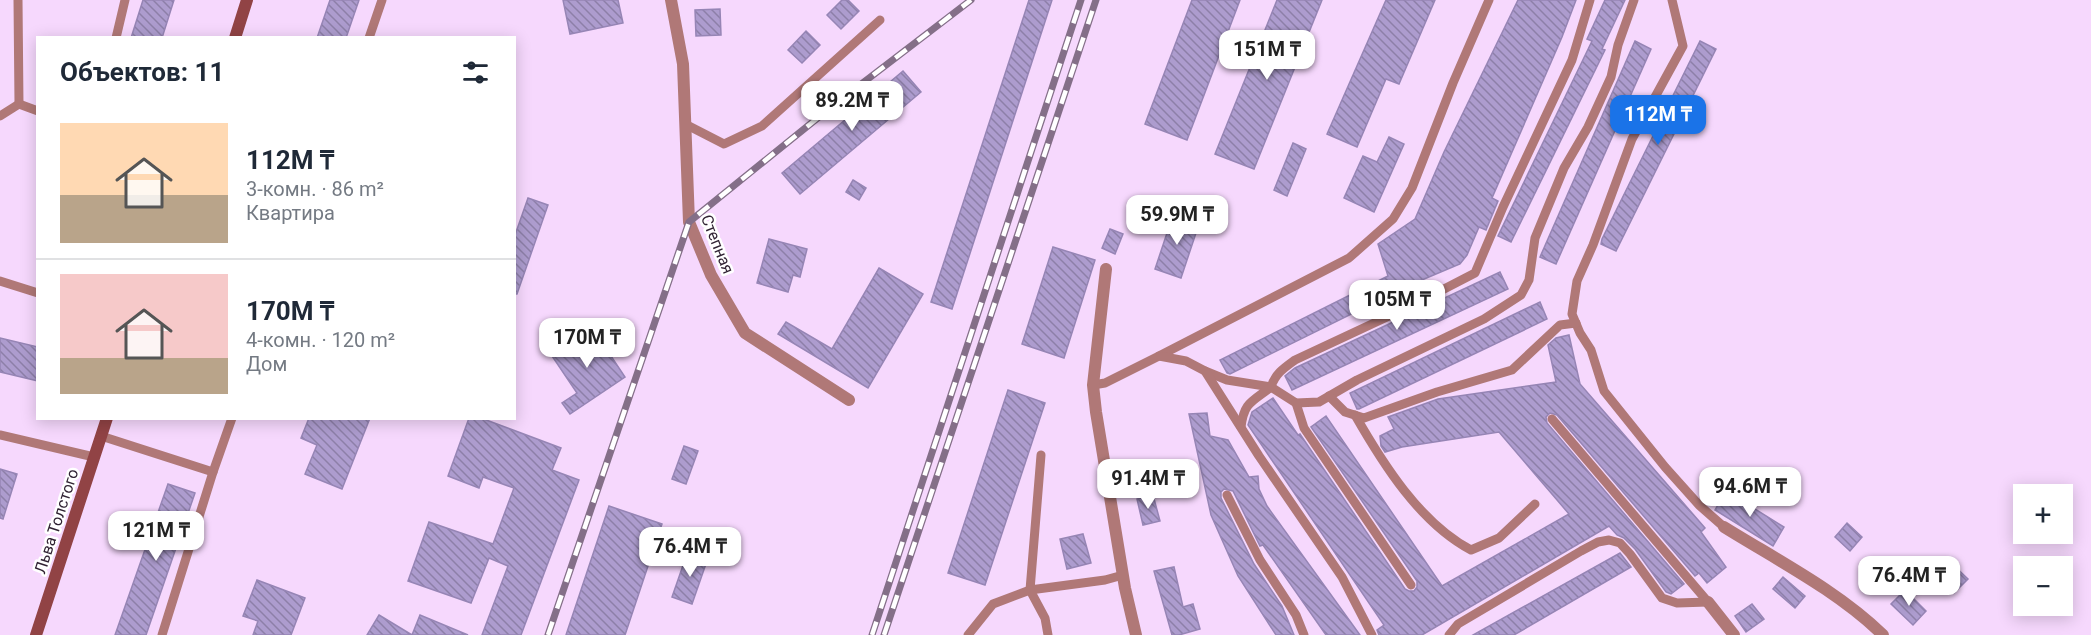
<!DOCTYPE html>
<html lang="ru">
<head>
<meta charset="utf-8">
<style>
	body { margin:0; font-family:Roboto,sans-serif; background:#f2f2f3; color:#1f2937; height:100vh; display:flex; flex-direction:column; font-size:22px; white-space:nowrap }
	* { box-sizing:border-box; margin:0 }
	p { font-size:20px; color:#747a83 }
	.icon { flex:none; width:33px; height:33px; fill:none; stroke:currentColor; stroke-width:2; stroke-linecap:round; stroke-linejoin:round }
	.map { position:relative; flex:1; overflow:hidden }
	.drawer { position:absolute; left:36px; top:36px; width:480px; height:384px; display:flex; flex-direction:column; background:#fff; border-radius:0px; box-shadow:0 3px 15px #0003 }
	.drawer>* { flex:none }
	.tools { position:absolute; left:2013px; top:484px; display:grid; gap:12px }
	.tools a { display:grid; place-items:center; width:60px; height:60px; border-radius:0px; background:#fff; box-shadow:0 3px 15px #0003; font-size:30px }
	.price { position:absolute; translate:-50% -51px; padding:0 14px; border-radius:12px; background:#fff; color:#222; font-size:20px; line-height:39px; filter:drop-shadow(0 2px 3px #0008) }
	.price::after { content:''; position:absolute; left:50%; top:36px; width:18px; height:14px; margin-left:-9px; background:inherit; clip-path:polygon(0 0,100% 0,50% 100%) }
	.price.selected { background:#1a73e8; color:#fff }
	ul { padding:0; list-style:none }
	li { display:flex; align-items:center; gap:18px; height:150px; padding:0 24px }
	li+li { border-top:2px solid #e0e1e3 }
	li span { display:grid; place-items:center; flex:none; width:168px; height:120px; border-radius:0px; color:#555 }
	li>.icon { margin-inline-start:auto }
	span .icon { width:72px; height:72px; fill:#fffc; stroke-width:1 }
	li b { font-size:26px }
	h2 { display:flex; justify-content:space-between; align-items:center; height:72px; padding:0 24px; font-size:26px }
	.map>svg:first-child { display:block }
	.building { fill:url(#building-back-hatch); stroke:#9685b5; stroke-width:1.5 }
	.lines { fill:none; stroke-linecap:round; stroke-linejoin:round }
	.lane { stroke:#b07877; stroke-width:9 }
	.street { stroke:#b07877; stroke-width:12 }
	.secondary { stroke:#914345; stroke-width:12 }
	.rail-casing { stroke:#846f88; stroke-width:7 }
	.rail { stroke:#fff; stroke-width:4.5; stroke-dasharray:14; stroke-linecap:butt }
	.labels { text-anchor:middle; stroke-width:5; stroke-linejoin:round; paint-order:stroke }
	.street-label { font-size:16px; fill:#302233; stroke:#fff }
</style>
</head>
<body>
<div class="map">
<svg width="2091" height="635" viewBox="0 0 2091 635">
	<defs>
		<pattern id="building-back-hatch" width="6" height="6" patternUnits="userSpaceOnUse" patternTransform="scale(1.5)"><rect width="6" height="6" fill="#ad9cce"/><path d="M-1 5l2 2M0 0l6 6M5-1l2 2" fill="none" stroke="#8d7fa8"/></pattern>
	</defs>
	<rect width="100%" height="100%" fill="#f6d8fd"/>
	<g class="building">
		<path d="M143 0H174L162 38H131Z"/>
		<path d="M330 0H359L346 38H317Z"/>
		<path d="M563 0H618L623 23 570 34Z"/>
		<path d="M842 0H848L859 11 841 29 827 15Z"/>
		<path d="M1029 0H1052L952 309 931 302Z"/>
		<path d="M1192 0H1240L1187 140 1145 124Z"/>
		<path d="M1277 0H1322L1254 169 1215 154Z"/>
		<path d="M1386 0H1435L1399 84 1386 79 1357 147 1327 134Z"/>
		<path d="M1518 0H1576L1562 37 1492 198 1498 201 1486 230 1479 227 1467 255 1460 264 1410 285 1230 374 1227 373 1220 360 1388 276 1378 244 1415 219 1444 152Z"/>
		<path d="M1605 0H1625L1602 49 1605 50 1511 242 1498 236 1592 41 1587 39Z"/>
		<path d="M720 9 721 35 696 36 695 10Z"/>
		<path d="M806 31 820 45 802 63 788 50Z"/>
		<path d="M1635 41 1651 49 1556 264 1540 257Z"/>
		<path d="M1700 41 1716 49 1616 251 1601 244 1602 239Z"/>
		<path d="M903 71 921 92 800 194 782 173Z"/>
		<path d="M1389 137 1404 144 1374 212 1344 198 1363 156 1377 162Z"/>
		<path d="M1293 143 1306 149 1287 196 1274 190Z"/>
		<path d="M853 180 866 188 859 200 846 192Z"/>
		<path d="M528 198 548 205 517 294H514V238Z"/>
		<path d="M1173 215 1199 224 1181 278 1155 269Z"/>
		<path d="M1110 229 1123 234 1115 254 1102 248Z"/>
		<path d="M769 239 807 249 800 277 793 275 788 292 757 283Z"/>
		<path d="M1053 247 1095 260 1064 358 1022 344Z"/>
		<path d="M879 268 923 294 868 388 778 334 786 322 832 349Z"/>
		<path d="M1500 272 1508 289 1292 390 1285 376 1295 368Z"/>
		<path d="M1540 302 1547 319 1359 409H1357L1350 393Z"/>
		<path d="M593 329 625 377 570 414 562 403 577 393 552 356Z"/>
		<path d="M1569 335 1580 384 1705 528 1701 532 1726 567 1707 583 1699 573 1695 576 1557 415 1550 413 1546 417 1547 423 1684 584 1671 594 1666 592 1635 549 1624 538 1617 535 1609 526 1422 635H1379L1377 630 1384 625 1248 425 1252 412 1273 398 1298 435 1300 434 1405 589 1409 591H1414L1417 587V581L1311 427 1326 416 1442 586 1569 514 1499 432 1402 447 1385 452 1381 446 1380 436 1394 429 1388 417 1438 399 1556 382 1548 345 1556 338Z"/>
		<path d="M0 338 38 347V381L0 372Z"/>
		<path d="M1008 390 1045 403 985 585 948 573Z"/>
		<path d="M1207 413 1210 436 1228 440 1249 477 1258 476 1259 489 1267 506 1360 635H1326L1263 545 1260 546 1233 491 1224 489 1221 492V498L1254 564 1282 606 1294 635H1276L1238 576 1211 515 1189 414Z"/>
		<path d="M309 418H370L342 489 305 474 317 445 301 438Z"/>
		<path d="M469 418H481L561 448 552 470 579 480 521 635H482L508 566 489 558 471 603 408 581 429 522 493 544 514 488 483 477 479 488 448 476Z"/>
		<path d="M684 446 698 451 686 484 672 479Z"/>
		<path d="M0 469 17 474 3 519 0 518Z"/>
		<path d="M168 484 195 493 146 635H115Z"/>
		<path d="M1726 491 1784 527 1773 546 1715 510Z"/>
		<path d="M1153 495 1160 521 1143 525 1137 499Z"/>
		<path d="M609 506 662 524 625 635H566Z"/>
		<path d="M1847 523 1862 537 1850 551 1835 537Z"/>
		<path d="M1083 534 1091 563 1067 569 1060 539Z"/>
		<path d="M688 551 708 558 692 604 672 597Z"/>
		<path d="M1620 553 1631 567 1514 635H1473Z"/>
		<path d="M1946 558 1968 579 1954 593 1933 572Z"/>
		<path d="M1174 567 1183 607 1193 604 1200 629 1179 635H1172L1154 571Z"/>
		<path d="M1783 577 1805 596 1795 608 1773 589Z"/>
		<path d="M257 580 305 598 291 635H253L258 621 243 616Z"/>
		<path d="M1905 590 1926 611 1913 625 1891 604Z"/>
		<path d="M1752 604 1764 619 1746 632 1735 616Z"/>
		<path d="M379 615 412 635 420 615 468 635H367Z"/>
	</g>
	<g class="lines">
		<g class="lane">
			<path d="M18 0 19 104"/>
			<path d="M1672 0 1683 46 1632 139 1593 245 1577 281 1572 314 1580 333 1591 350 1604 391 1665 467 1699 505 1724 527"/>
			<path d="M116 38 125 0"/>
			<path d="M369 38 382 0"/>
			<path d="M0 116 19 104 38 111"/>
			<path d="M685 124 724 144 762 126 880 20"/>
			<path d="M0 281 38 293"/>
			<path d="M1159 356 1349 258 1393 219 1412 188 1453 83 1489 0"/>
			<path d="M1205 371 1227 380 1271 387 1296 403 1319 402 1357 380 1484 319 1521 295 1529 280 1535 238 1564 168 1588 127 1611 77 1618 45 1634 0"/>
			<path d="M1093 385 1105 383 1159 356 1186 361 1205 371 1259 456 1342 577 1372 635"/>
			<path d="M1329 396 1345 412 1364 418 1437 392 1512 370 1560 325 1576 323"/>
			<path d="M1296 403 1304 428 1411 585"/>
			<path d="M1355 415C1383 464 1420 523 1471 550L1499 538 1535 504"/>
			<path d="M1552 419 1708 602"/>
			<path d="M1241 427C1244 402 1252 402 1271 387 1275 374 1284 368 1295 360L1419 302 1475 273 1503 207 1572 60 1590 0"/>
			<path d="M0 435 94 457"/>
			<path d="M101 436 213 472 232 418"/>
			<path d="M1041 455 1030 590 1105 580 1123 575"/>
			<path d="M1227 495 1260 560 1296 615 1304 635"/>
			<path d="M162 635 213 472"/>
			<path d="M968 635 993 604 1030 590 1045 618 1048 635"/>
			<path d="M1449 635 1458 624 1581 551 1598 542 1609 540 1620 543 1630 554 1662 598 1677 603 1708 602"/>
		</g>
		<g class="street">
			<path d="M671 0 683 64 689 222 711 275 745 333 849 400"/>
			<path d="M1106 269 1093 385 1096 412 1125 588 1136 635"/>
			<path d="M1724 527C1777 560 1838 591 1883 635"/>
			<path d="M1708 602 1734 635"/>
		</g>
		<g class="secondary">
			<path d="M235 38 247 0"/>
			<path d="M36 635 107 418"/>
		</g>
		<defs>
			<g id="rail">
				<path d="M548 635 689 222 830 108 971 0"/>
				<path d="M872 635 1081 0"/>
				<path d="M884 635 1096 0"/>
			</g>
		</defs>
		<use href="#rail" class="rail-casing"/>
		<use href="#rail" class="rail"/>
	</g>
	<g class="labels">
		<g class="street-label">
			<text transform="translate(718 244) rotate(68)" y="6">Степная</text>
			<text transform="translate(56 521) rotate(-72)" y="6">Льва Толстого</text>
		</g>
	</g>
</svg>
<div class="tools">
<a>+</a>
<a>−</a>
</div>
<b class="price" style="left:1267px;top:81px">151M ₸</b>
<b class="price" style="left:852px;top:132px">89.2M ₸</b>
<b class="price selected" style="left:1658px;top:146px">112M ₸</b>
<b class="price" style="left:1177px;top:246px">59.9M ₸</b>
<b class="price" style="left:1397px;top:331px">105M ₸</b>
<b class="price" style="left:587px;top:369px">170M ₸</b>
<b class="price" style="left:1148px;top:510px">91.4M ₸</b>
<b class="price" style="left:1750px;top:518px">94.6M ₸</b>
<b class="price" style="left:156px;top:562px">121M ₸</b>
<b class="price" style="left:690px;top:578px">76.4M ₸</b>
<b class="price" style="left:1909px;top:607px">76.4M ₸</b>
<section class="drawer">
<h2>Объектов: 11<svg class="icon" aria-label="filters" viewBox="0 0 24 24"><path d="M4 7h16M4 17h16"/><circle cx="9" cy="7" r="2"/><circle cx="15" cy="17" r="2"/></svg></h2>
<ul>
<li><span style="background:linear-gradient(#ffd9b3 60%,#b9a48a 0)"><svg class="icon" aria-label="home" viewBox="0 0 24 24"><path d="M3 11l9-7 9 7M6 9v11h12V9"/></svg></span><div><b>112M ₸</b><p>3-комн. · 86 m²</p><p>Квартира</p></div></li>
<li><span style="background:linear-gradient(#f6c9c9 70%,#b9a48a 0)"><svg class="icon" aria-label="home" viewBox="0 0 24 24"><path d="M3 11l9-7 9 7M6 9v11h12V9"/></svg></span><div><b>170M ₸</b><p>4-комн. · 120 m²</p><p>Дом</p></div></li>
</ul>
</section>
</div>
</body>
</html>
